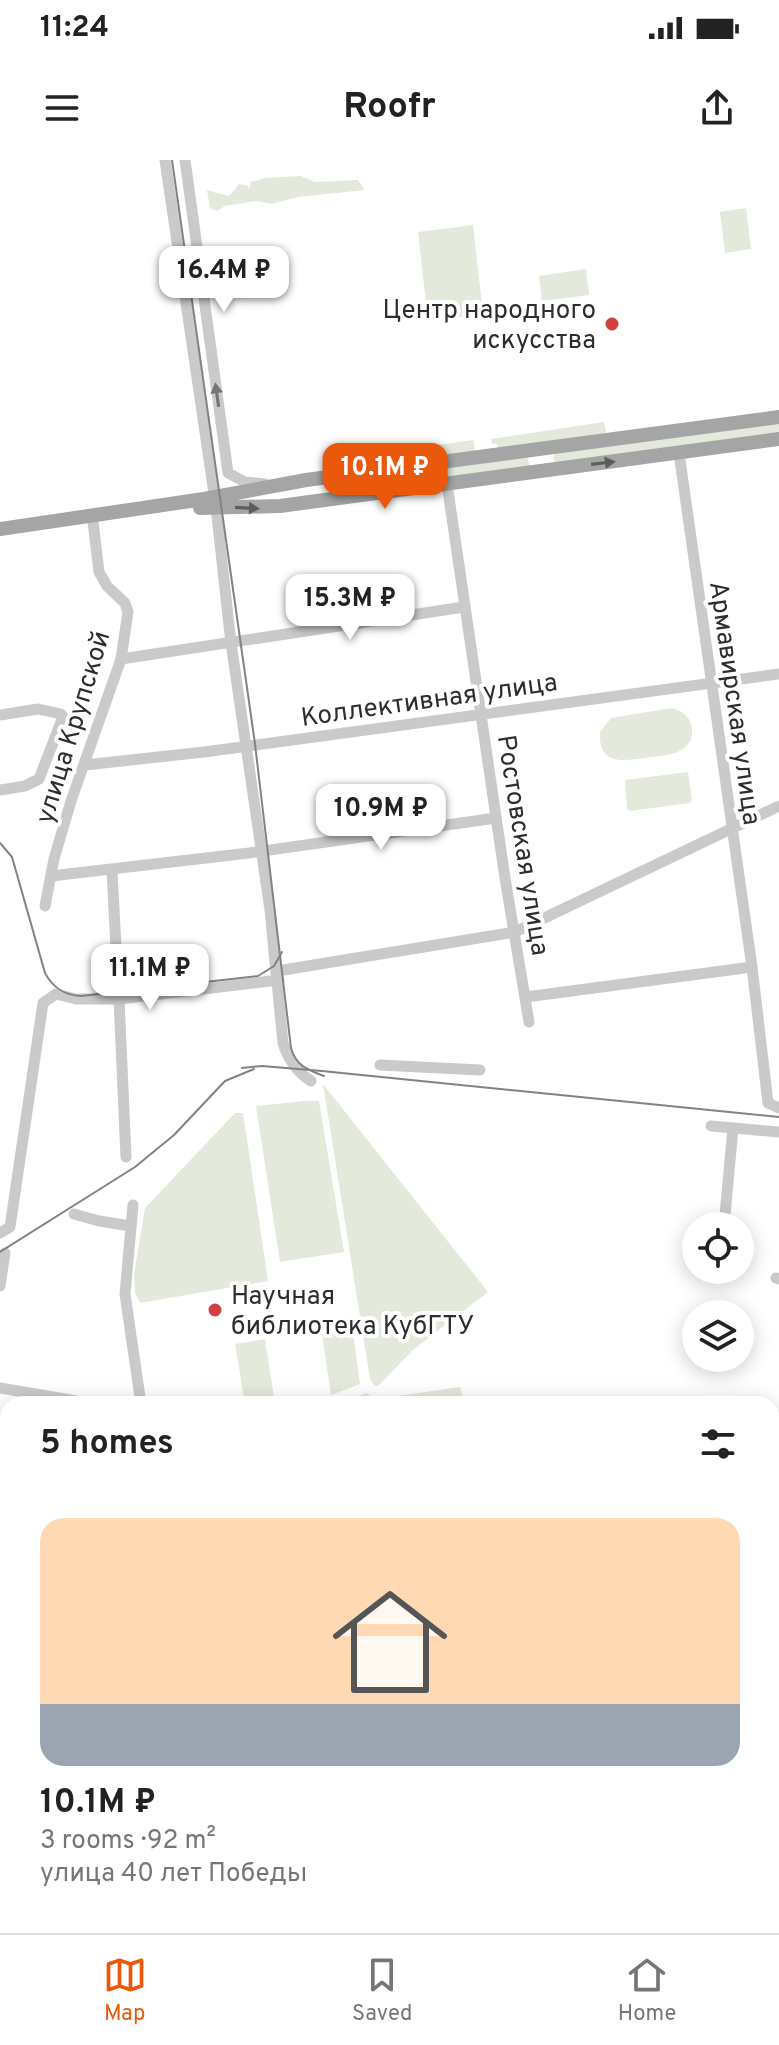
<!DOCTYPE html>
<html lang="en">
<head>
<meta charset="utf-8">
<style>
	body { margin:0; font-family:Overpass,sans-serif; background:#f6f6f6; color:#222; height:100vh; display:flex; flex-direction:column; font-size:30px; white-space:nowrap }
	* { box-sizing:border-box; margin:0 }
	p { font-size:26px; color:#767676 }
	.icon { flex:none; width:44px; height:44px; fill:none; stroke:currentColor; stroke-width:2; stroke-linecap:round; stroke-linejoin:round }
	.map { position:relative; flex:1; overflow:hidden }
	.drawer { position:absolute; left:0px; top:1236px; width:780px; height:538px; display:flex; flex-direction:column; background:#fff; border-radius:24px 24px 0 0; box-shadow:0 4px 20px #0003 }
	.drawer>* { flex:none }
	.fabs { position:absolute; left:682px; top:1052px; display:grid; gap:16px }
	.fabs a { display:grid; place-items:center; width:72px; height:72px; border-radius:50%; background:#fff; box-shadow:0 4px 20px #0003; font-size:40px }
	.price { position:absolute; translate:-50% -68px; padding:0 18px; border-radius:16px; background:#fff; color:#222; font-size:26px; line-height:52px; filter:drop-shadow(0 2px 4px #0008) }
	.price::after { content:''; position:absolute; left:50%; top:48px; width:24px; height:18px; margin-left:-12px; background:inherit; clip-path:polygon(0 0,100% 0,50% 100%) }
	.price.on { background:#ea580c; color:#fff }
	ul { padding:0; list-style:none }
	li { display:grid; align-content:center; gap:16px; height:424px; padding:0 40px }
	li+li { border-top:2px solid #e0e0e0 }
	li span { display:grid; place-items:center; height:248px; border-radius:24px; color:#555 }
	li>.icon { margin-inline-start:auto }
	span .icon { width:144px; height:144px; fill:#fffc; stroke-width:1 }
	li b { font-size:34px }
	h2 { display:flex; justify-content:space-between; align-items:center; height:96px; padding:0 40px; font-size:34px }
	.status { display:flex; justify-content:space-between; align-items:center; height:56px; padding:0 40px; background:#fff; direction:ltr }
	.status svg { height:22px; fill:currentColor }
	header { display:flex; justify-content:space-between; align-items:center; height:104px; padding:0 40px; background:#fff; font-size:36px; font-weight:700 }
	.menu { display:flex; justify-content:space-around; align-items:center; height:112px; border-top:2px solid #e0e0e0; background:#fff; font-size:22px; color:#767676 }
	.menu a { display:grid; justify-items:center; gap:4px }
	.menu .on { color:#ea580c }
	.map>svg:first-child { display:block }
	.green { fill:#e3eadc }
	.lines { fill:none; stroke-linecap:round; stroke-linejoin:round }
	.minor { stroke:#cacaca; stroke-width:11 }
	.major { stroke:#a5a5a5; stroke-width:14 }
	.tram { stroke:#828282; stroke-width:2 }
	.oneway { fill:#747474 }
	.oneway2 { fill:#5d5d5d }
	.poi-dot { fill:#d43f43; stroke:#fff; stroke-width:3 }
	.labels { text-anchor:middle; stroke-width:8; stroke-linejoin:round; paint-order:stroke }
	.poi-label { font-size:26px; fill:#2d2d2d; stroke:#fff; text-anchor:end }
	.street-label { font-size:26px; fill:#2d2d2d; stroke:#fff }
</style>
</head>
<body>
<div class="status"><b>11:24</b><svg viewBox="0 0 49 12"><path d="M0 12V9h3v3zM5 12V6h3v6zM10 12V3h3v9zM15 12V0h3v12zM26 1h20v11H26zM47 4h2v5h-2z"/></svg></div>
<header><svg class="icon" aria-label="menu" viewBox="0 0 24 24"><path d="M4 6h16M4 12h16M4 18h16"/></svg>Roofr<svg class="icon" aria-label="share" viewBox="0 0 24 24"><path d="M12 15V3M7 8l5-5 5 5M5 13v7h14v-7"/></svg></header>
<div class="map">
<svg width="779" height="1773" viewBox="0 0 779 1773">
	<rect width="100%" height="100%" fill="#fff"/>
	<g class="green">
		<path d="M301 16 315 22 358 20 365 30 298 37 272 44 256 41 225 46 217 51 210 48 207 30 229 36 239 24 248 26 249 30 251 22 265 18Z"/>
		<path d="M746 48 751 89 725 93 720 52Z"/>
		<path d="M473 65 483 154 428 161 418 72Z"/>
		<path d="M586 109 589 135 542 141 539 116Z"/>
		<path d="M779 261V273L555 303 553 298 555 293Z"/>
		<path d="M604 262 606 273 498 289 497 284H492L491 279Z"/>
		<path d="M473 280 475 291 393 303 389 300 388 292Z"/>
		<path d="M527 297 530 306 332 333 327 328 328 324Z"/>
		<path d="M672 548C688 552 695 564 691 580 681 597 662 595 645 598 622 601 598 605 600 572L611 558Z"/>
		<path d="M688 612 692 640 690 643 630 651 627 649 625 620Z"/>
		<path d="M323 924 488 1132 413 1190 378 1226H375L370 1219Z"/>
		<path d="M304 941H319L344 1092 280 1102 256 946Z"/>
		<path d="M235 953H243L268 1121 140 1143 135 1133 134 1114 145 1048Z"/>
		<path d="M351 1156 360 1224 331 1235 320 1161Z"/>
		<path d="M265 1179 275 1244H245L235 1184Z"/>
		<path d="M460 1227 465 1244H342L366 1233 377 1239Z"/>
	</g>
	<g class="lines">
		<g class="minor">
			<path d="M165 0 216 347 231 483 270 750 283 883C288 899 297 912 311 921"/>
			<path d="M185 0 228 313 245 322 265 324"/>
			<path d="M679 293 752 807 768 943 779 948"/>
			<path d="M447 324 505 718 529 862"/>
			<path d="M121 499 464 447"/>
			<path d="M0 555 38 549 61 554 63 557 39 619 25 626 0 630"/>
			<path d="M85 605 204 592 779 514"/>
			<path d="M112 711 118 826"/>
			<path d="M51 716 249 693 496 658"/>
			<path d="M45 746 54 699 71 641 121 499 128 452 125 443 107 426 99 412 93 362"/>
			<path d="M277 811 515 772 779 646"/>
			<path d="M526 837 752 807"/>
			<path d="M119 839 126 997"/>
			<path d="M380 905 480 910"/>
			<path d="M711 966 779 972"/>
			<path d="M133 1045 125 1134 141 1244"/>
			<path d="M74 1054 99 1061 131 1066"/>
			<path d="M724 1066 733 968"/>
			<path d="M0 1073 10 1067 43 843 56 834 76 839H119L279 820"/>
			<path d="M776 1118 779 1119"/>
			<path d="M0 1126 5 1093"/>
			<path d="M0 1228 94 1244"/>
			<path d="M0 1421 8 1422"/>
			<path d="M772 1518 779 1519"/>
			<path d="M772 1594 779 1578"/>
			<path d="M772 1716 779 1703"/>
			<path d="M0 1750H8"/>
			<path d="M634 1766 635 1773"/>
			<path d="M96 1773 97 1766"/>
			<path d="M728 1773 736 1766"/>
		</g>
		<g class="major">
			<path d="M200 348 280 346 779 279"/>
			<path d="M0 369 204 339 306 320 779 257"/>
			<path d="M0 1616 8 1617"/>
			<path d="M270 1766 278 1773"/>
		</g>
		<g class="tram">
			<path d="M172 0 255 584 291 888C296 906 308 910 324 916"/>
			<path d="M0 683 12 697 45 813C53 828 64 835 81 836L258 816 274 806 282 792"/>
			<path d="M242 908 262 906 322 911 779 957"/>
			<path d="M0 1092 135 1007 174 975 225 921 254 909"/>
		</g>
	</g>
	<defs><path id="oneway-solid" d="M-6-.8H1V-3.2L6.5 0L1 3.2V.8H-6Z" transform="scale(2)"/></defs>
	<use class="oneway" href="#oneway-solid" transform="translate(217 235) rotate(-98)"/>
	<g class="oneway2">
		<use href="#oneway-solid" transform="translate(603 303) rotate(-7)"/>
		<use href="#oneway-solid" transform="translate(247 348) rotate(3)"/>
	</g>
	<g class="poi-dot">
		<circle cx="612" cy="164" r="8"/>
		<circle cx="215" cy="1150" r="8"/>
	</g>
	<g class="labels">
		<g class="poi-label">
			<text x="596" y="158">Центр народного<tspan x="596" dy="30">искусства</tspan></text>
			<text x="231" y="1144" text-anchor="start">Научная<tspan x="231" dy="30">библиотека КубГТУ</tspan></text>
		</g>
		<g class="street-label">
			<text transform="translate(429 539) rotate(-8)" y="9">Коллективная улица</text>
			<text transform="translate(736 543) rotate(82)" y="9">Армавирская улица</text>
			<text transform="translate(72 567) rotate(-73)" y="9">улица Крупской</text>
			<text transform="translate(524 685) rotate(81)" y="9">Ростовская улица</text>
		</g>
	</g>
</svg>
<div class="fabs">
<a><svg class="icon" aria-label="locate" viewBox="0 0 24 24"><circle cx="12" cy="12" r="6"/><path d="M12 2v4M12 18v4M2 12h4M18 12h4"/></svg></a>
<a><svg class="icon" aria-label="layers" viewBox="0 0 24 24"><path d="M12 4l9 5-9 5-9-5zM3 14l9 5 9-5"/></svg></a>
</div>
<b class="price" style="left:224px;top:154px">16.4M ₽</b>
<b class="price on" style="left:385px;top:351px">10.1M ₽</b>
<b class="price" style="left:350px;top:482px">15.3M ₽</b>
<b class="price" style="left:381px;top:692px">10.9M ₽</b>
<b class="price" style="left:150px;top:852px">11.1M ₽</b>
<section class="drawer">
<h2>5 homes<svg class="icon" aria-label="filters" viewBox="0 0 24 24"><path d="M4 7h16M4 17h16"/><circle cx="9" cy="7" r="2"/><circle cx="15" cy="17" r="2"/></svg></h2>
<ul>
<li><span style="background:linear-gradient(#ffd9b3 75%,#9aa5b1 0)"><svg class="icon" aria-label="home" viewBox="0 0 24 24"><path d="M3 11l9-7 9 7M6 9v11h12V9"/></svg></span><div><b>10.1M ₽</b><p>3 rooms · 92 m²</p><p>улица 40 лет Победы</p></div></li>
</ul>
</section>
</div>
<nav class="menu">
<a class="on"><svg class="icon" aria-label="map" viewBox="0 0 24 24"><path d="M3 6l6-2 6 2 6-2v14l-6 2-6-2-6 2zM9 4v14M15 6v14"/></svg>Map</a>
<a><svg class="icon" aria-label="saved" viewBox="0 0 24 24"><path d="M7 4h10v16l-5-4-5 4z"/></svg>Saved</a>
<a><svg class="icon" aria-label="home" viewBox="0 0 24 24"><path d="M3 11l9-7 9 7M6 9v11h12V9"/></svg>Home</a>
</nav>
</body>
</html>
